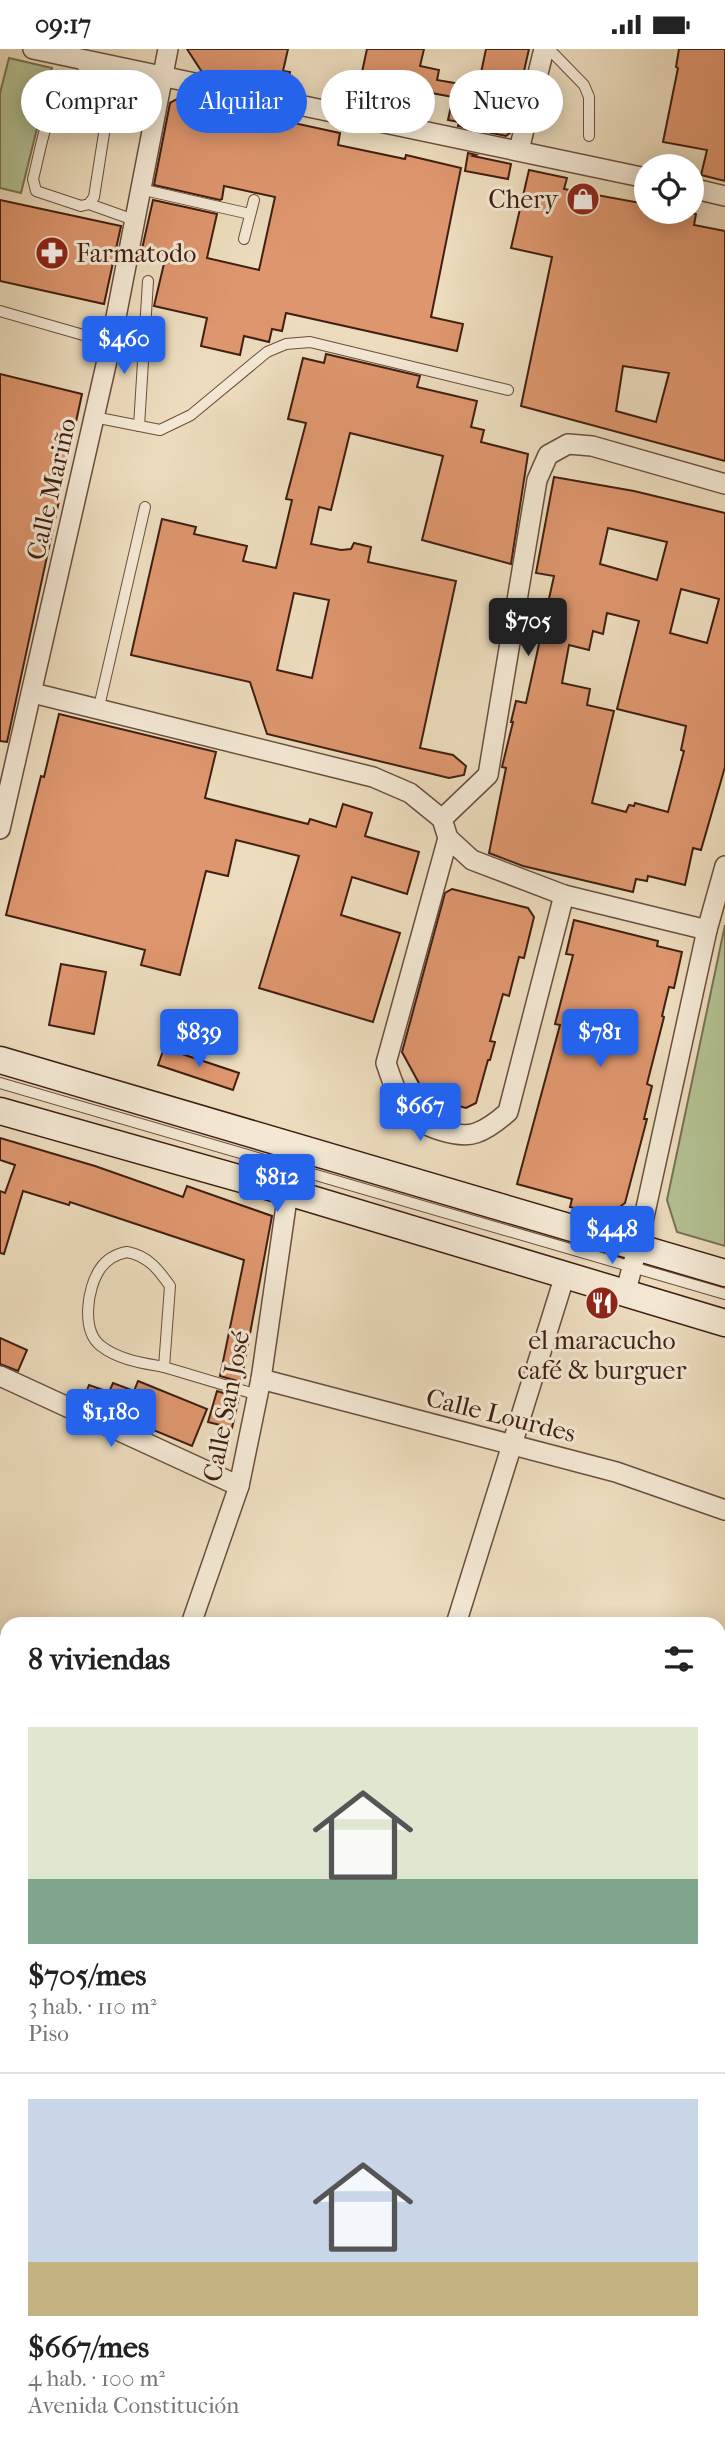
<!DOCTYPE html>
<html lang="es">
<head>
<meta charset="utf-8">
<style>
	body { margin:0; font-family:"IM FELL French Canon",serif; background:#f2f2f2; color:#222; height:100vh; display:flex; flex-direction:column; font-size:26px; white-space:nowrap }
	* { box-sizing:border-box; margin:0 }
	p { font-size:23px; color:#767676 }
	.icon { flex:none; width:38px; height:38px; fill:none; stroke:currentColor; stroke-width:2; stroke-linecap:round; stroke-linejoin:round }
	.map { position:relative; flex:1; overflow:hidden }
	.details { position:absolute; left:0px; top:1568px; width:726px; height:842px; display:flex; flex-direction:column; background:#fff; border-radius:21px 21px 0 0; box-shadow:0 4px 18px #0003 }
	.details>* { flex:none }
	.hud { position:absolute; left:21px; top:21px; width:684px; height:63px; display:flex; gap:14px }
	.controls { position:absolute; left:634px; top:105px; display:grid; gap:14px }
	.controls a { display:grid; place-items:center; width:70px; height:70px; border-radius:50%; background:#fff; box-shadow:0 4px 18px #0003; font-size:35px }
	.price { position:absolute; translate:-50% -60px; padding:0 16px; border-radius:7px; background:#2563eb; color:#fff; font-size:23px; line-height:46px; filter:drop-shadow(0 2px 4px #0008) }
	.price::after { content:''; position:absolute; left:50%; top:42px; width:21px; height:16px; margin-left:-10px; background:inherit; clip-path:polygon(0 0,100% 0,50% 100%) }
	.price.on { background:#222; color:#fff }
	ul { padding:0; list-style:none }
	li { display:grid; align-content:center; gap:14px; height:371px; padding:0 28px }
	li+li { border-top:2px solid #e0e0e0 }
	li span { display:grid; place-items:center; height:217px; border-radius:0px; color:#555 }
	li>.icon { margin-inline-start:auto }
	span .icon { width:126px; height:126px; fill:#fffc; stroke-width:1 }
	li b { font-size:30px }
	h2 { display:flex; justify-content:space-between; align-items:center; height:84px; padding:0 28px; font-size:30px }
	.tag { padding:0 24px; border-radius:32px; background:#fff; box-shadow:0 4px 18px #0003; font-size:24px; line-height:63px }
	.tag.on { background:#2563eb; color:#fff }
	.status { display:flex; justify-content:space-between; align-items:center; height:49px; padding:0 35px; background:#fff; direction:ltr }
	.status svg { height:19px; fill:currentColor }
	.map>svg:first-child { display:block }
	.green { fill:#b3c294; stroke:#7a7053; stroke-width:2 }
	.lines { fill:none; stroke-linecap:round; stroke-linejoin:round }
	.stream { stroke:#757d6f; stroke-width:6 }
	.building { fill:#de966e; stroke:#401f12; stroke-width:2; fill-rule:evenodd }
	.lane-casing { stroke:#6b4e3d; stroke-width:12 }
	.street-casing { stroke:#6b4e3d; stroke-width:22 }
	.secondary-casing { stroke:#401f12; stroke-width:29 }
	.lane { stroke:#f3e8d4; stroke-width:10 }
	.street { stroke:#f3e8d4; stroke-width:19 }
	.secondary { stroke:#f3e8d4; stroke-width:26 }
	.labels { text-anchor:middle; stroke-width:6; stroke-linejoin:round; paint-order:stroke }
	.poi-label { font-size:26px; fill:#401f12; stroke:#f3e8d4; text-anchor:end }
	.street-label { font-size:26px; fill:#401f12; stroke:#f3e8d4 }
</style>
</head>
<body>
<div class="status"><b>09:17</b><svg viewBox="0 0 49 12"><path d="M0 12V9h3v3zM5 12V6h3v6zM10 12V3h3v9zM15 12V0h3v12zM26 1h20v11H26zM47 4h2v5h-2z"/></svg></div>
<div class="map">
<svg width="725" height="2409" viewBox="0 0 725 2409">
	<rect width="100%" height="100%" fill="#ecdcbd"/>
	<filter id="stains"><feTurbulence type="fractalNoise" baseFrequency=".00286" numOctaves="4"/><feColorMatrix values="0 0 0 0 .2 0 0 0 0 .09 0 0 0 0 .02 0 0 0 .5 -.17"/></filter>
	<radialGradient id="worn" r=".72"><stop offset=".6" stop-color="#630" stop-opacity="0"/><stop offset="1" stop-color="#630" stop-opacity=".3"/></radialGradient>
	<g class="green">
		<path d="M9 9 52 19 21 144 0 139V44Z"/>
		<path d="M725 876V1197L677 1183 667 1151Z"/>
	</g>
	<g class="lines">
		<g class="stream">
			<path d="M719 2033 725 2029"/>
			<path d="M132 2409 142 2403"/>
		</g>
	</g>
	<g class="building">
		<path d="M187 0H288L283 22 290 23 286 41 202 23Z"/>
		<path d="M367 0H424L420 17 439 21 437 31 478 38 486 0H529L510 84 506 87 458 77 459 73 448 71 453 48 415 41 409 67 355 55Z"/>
		<path d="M679 0H725V132L701 126 707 101 663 93 678 19 676 18Z"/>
		<path d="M177 50 226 59 221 52 281 65 280 71 340 84 338 96 405 110 406 106 461 119 431 268 463 275 457 302 286 264 282 282 272 280 269 293 244 287 240 306 201 297 207 269 154 257 166 206 142 200 153 151 217 165 207 209 259 221 275 148 224 137 222 150 220 151 154 136 170 54Z"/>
		<path d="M468 104 476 106 473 107 511 115 508 130 465 122Z"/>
		<path d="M529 121 567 129 564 140 646 155V163H683L696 165 694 176 725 182V412L521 357 552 208 511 199ZM623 317 669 324 656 373 616 362Z"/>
		<path d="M0 151 121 177 104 255 0 232Z"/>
		<path d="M326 305 420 327 417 338 477 352 471 378 484 381 481 393 528 405 511 515 422 491 443 407 350 384 331 461 319 458 311 495 341 501 351 500 354 494 371 498 368 513 456 532 420 699 453 706 466 717 464 726 449 729 267 685 250 633 131 606 162 470 196 478 194 485 247 497 243 512 276 519 292 451 286 450 306 374 288 370 303 309 324 314ZM294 544 329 551 312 629 277 621Z"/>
		<path d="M0 325 82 345 7 693 0 692Z"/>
		<path d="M554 428 634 442 725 464V718L701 801 693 799 685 836 648 827 647 832 636 830 633 843 523 817 489 804 506 719 502 718 513 673H511L516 652 526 654 554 527 536 524ZM608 479 667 493 657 531 600 515ZM681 540 719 550 707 594 670 584ZM607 564 639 572 617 660 686 677 681 701 684 702 668 763 635 754 634 757 629 756 626 763 592 754 614 662 587 656 590 640 562 634 569 596 589 601 593 582 603 585Z"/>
		<path d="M59 665 216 703 205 749 308 775 310 770 336 778 343 755 372 764 365 787 419 803 407 845 352 828 341 866 400 884 373 973 259 939 299 807 236 791 228 827 206 822 180 926 141 916 145 901 6 866 41 727 44 728Z"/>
		<path d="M452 840 528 859 534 868 524 909 519 908 509 947 503 945 490 992 495 993 490 1011H488L476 1054 466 1059 427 1049 402 1003 445 844Z"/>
		<path d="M574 871 658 892 657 897 682 903 674 939 669 938 662 967 664 968 647 1035 652 1037 644 1070H647L625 1154 608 1167 570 1158 572 1150 517 1135 560 976 555 975 573 906 566 905Z"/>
		<path d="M61 915 106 923 94 985 49 976Z"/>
		<path d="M164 999 239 1024 233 1041 158 1016Z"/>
		<path d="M0 1089 95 1117 183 1148 187 1137 272 1167 241 1333 220 1327 244 1211 70 1153 69 1156 23 1142 4 1205 0 1204V1142L5 1144 15 1116 0 1111Z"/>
		<path d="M0 1289 27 1301 18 1322 0 1315Z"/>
		<path d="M138 1332 207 1360 192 1397 83 1352 89 1336 109 1343 113 1334 134 1342Z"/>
		<path d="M217 1342 239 1349 232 1379 208 1373Z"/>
	</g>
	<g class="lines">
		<defs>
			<g id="lane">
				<path d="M549 0 584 36 589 48V87"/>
				<path d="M81 35 94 40 108 59 94 148 89 155 81 157 36 142 33 130C38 112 48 55 60 43 66 37 73 36 81 35Z"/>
				<path d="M81 35 85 10"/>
				<path d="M140 140 250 165"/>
				<path d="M89 155 134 171"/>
				<path d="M244 190 254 151"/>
				<path d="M0 262 111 294"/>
				<path d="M94 368 160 381 191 366 267 303 286 295 310 293 508 341"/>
				<path d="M139 377 148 232"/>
				<path d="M98 662 145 458"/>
				<path d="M0 1034 725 1245"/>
				<path d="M127 1203C148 1207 158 1220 170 1237L164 1318C143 1314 119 1311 101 1297 81 1282 87 1239 100 1220 106 1211 116 1205 127 1203Z"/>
				<path d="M164 1318 258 1346"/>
			</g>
			<g id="street">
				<path d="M33 0 646 129"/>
				<path d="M519 101 544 0"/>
				<path d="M691 139 725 147"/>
				<path d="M33 644 373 728 410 744 442 770 448 789 386 1014C392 1032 398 1050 410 1064 421 1078 459 1090 476 1084 488 1080 499 1071 508 1063L564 846"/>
				<path d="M442 770 488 726 537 431 548 406 568 395 592 397 725 435"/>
				<path d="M0 780 111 294 168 0"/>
				<path d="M448 789 472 811 564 846 707 881"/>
				<path d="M625 1245 637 1200 707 881 725 817"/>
				<path d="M0 1327 239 1437"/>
				<path d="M261 1330 616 1423 725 1461"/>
				<path d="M191 1575 239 1437 261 1330 288 1143"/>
				<path d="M456 1575 565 1226"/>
				<path d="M0 1595 7 1597"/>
				<path d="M0 1744 7 1745"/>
				<path d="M719 1780 725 1782"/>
				<path d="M719 1982 725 1960"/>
				<path d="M0 2296 7 2297"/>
				<path d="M719 2394 725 2395"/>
				<path d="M2 2409 7 2384"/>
				<path d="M83 2409 94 2403"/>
				<path d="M227 2409 231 2403"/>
				<path d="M369 2409 370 2403"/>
			</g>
			<g id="secondary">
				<path d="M0 1011 725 1224"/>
				<path d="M0 1062 288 1143 725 1274"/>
			</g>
		</defs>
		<use href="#lane" class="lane-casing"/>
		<use href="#street" class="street-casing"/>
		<use href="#secondary" class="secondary-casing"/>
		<use href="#lane" class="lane"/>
		<use href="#street" class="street"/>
		<use href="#secondary" class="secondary"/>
	</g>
	<defs>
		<symbol id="shop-disc" viewBox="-11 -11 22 22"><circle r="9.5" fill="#8f2418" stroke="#f3e8d4"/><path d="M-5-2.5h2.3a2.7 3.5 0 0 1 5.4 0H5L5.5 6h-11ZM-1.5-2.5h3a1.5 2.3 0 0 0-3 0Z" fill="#fff"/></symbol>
		<symbol id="pharmacy-disc" viewBox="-11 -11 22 22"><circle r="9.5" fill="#8f2418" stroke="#f3e8d4"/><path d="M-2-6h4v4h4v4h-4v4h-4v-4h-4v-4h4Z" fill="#fff"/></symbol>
		<symbol id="restaurant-disc" viewBox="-11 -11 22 22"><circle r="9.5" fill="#8f2418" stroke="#f3e8d4"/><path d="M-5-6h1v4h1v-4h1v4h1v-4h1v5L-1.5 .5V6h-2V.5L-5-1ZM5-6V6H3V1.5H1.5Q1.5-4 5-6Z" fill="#fff"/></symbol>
	</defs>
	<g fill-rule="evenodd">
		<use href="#shop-disc" x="564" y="131" width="38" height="38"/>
		<use href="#pharmacy-disc" x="33" y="185" width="38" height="38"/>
		<use href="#restaurant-disc" x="583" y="1235" width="38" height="38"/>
	</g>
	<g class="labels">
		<g class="poi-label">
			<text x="558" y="159">Chery</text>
			<text x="76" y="213" text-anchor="start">Farmatodo</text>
			<text x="602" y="1300" text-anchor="middle">el maracucho<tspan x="602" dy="30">café &amp; burguer</tspan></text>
		</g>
		<g class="street-label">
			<text transform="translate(51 440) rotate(-77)" y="9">Calle Mariño</text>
			<text transform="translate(226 1357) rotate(-79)" y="9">Calle San José</text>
			<text transform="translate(501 1366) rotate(14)" y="9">Calle Lourdes</text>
		</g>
	</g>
	<rect width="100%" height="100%" filter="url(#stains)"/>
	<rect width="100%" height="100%" fill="url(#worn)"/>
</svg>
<div class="controls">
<a><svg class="icon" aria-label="locate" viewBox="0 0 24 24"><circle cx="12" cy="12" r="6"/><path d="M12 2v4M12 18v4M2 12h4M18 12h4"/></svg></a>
</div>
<b class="price" style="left:124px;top:327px">$460</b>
<b class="price on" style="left:528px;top:609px">$705</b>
<b class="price" style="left:199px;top:1020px">$839</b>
<b class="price" style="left:600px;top:1020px">$781</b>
<b class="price" style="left:420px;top:1094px">$667</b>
<b class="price" style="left:277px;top:1165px">$812</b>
<b class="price" style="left:612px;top:1217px">$448</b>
<b class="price" style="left:111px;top:1400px">$1,180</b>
<div class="hud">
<a class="tag">Comprar</a>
<a class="tag on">Alquilar</a>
<a class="tag">Filtros</a>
<a class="tag">Nuevo</a>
</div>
<section class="details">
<h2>8 viviendas<svg class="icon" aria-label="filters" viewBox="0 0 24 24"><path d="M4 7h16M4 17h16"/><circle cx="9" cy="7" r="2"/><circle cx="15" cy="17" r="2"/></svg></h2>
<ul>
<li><span style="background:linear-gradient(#dfe7d0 70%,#7fa58c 0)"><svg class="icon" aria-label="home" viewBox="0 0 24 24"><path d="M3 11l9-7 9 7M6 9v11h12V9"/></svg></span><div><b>$705/mes</b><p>3 hab. · 110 m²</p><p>Piso</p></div></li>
<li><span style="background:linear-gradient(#c9d6e8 75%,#c2b280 0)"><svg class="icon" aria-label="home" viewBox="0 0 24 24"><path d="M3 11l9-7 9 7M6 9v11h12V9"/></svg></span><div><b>$667/mes</b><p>4 hab. · 100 m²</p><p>Avenida Constitución</p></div></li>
</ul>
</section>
</div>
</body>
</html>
